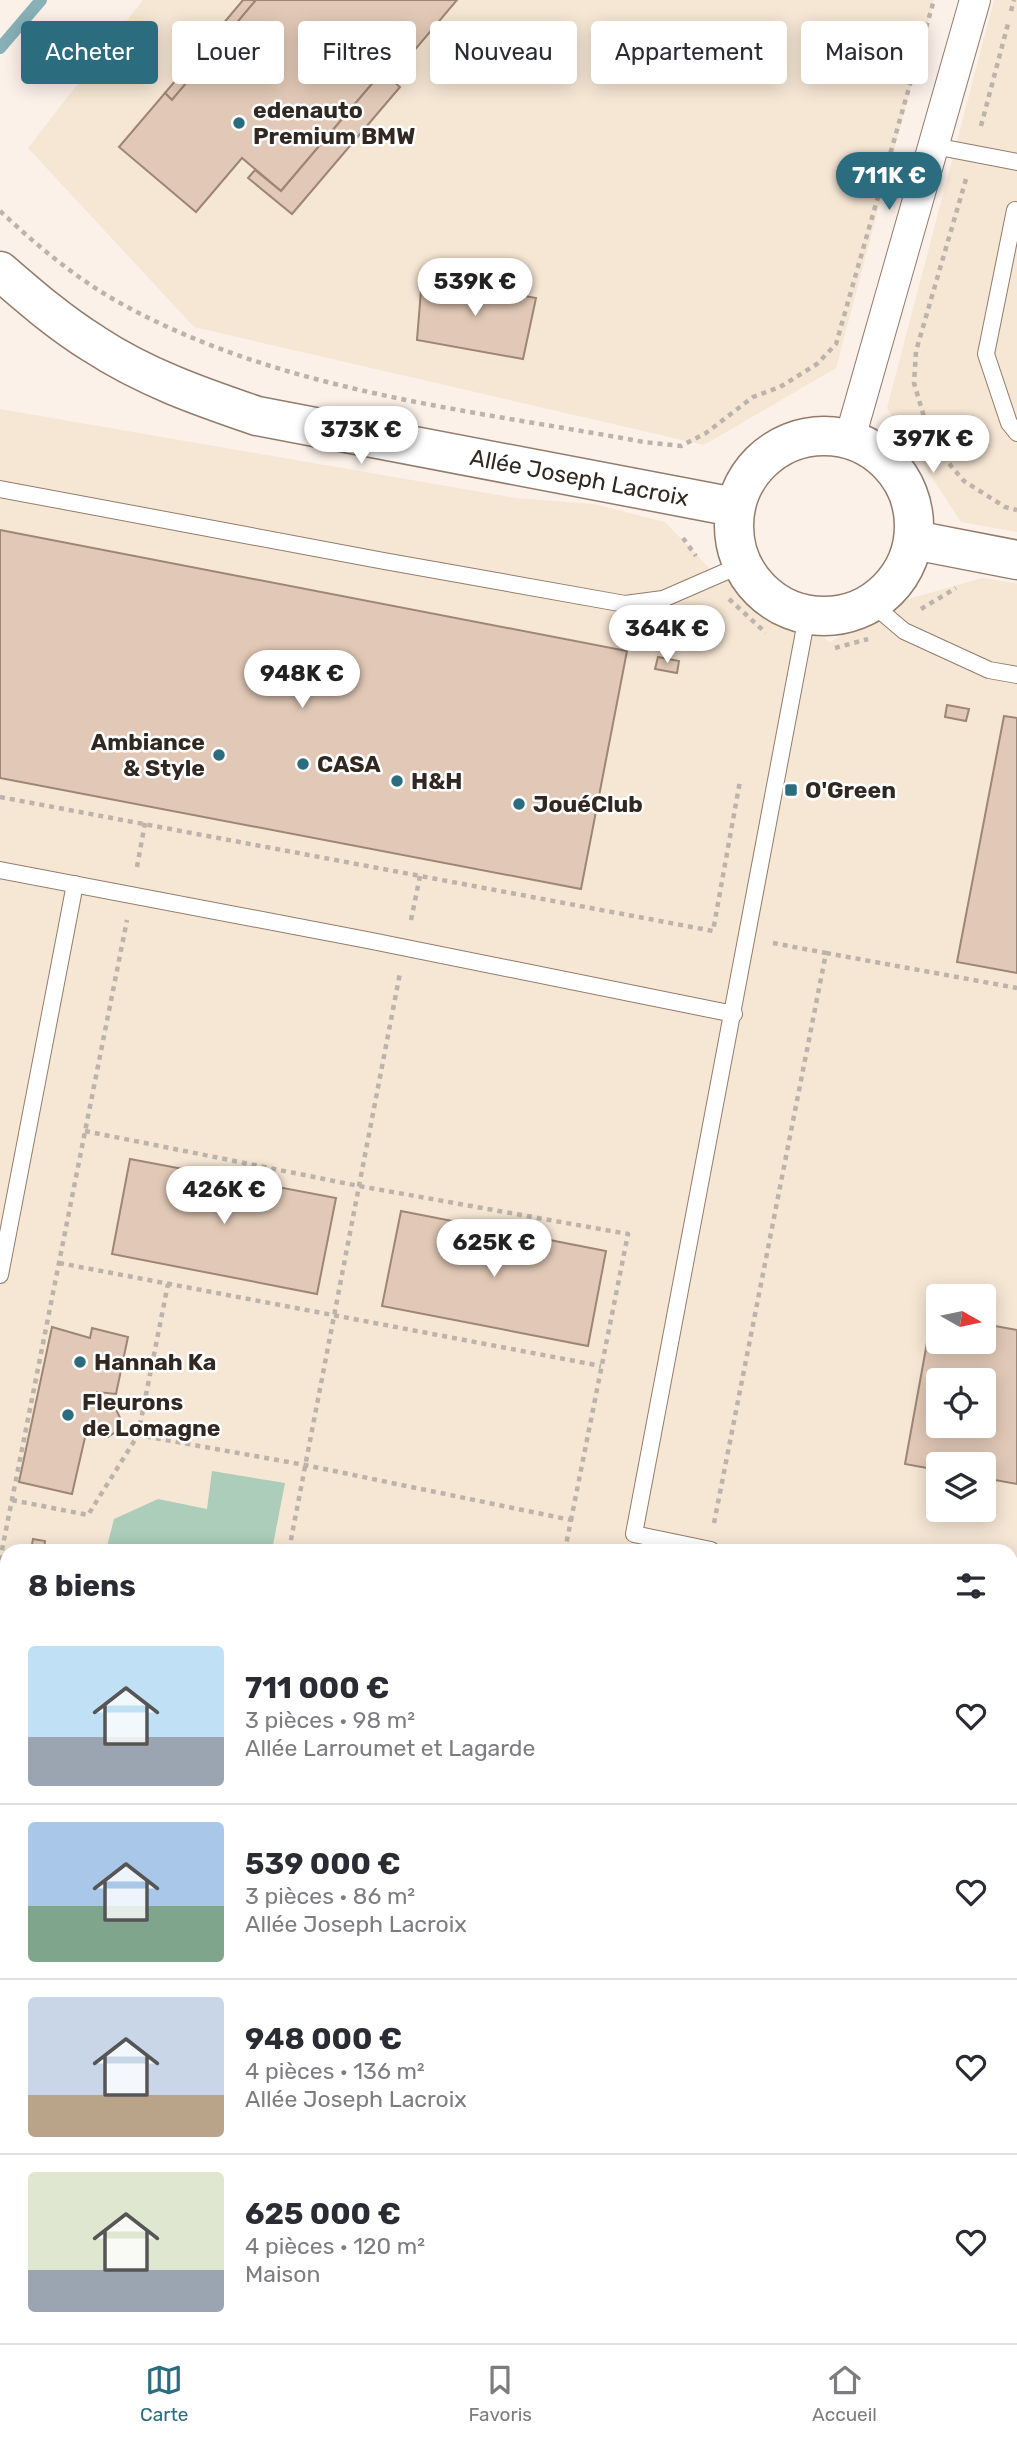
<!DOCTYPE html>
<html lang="fr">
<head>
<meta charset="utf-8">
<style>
	body { margin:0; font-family:Rubik,sans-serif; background:#f7f7f7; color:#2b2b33; height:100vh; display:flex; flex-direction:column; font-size:26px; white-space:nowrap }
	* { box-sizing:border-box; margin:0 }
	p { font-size:23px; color:#7c7c81 }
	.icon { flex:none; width:38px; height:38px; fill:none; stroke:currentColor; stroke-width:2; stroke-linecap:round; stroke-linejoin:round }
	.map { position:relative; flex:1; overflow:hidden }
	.panel { position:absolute; left:0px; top:1544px; width:1018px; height:800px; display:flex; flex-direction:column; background:#fff; border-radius:21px 21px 0 0; box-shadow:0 4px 18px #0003 }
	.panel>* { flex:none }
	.top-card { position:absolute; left:21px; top:21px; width:976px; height:63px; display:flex; gap:14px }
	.needle { width:46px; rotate:99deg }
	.tools { position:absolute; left:926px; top:1284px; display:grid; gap:14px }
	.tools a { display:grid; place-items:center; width:70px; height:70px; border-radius:7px; background:#fff; box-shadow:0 4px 18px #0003; font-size:35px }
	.price { position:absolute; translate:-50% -60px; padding:0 16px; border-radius:24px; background:#fff; color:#222; font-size:23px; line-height:46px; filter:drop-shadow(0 2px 4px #0008) }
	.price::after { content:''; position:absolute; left:50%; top:42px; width:21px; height:16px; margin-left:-10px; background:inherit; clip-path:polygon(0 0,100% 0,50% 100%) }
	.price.selected { background:#2b6c7f; color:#fff }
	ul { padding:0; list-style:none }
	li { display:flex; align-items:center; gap:21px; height:175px; padding:0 28px }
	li+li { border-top:2px solid #e1e1e2 }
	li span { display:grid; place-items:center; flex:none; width:196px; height:140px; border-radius:7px; color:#555 }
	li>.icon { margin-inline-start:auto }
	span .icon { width:84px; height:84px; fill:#fffc; stroke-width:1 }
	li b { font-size:30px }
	h2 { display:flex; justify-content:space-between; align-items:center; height:84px; padding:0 28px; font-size:30px }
	.pill { padding:0 24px; border-radius:7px; background:#fff; box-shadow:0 4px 18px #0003; font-size:24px; line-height:63px }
	.pill.selected { background:#2b6c7f; color:#fff }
	.tabs { display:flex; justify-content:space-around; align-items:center; height:98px; border-top:2px solid #e1e1e2; background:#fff; font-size:19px; color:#7c7c81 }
	.tabs a { display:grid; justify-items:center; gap:4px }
	.tabs .selected { color:#2b6c7f }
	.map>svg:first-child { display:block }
	.commercial { fill:#f6e6d4; fill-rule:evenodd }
	.green { fill:#abcdb9 }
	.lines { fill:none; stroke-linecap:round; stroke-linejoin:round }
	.stream { stroke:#87b0b7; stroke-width:12 }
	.building { fill:#e2c9b7; stroke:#9d8675; stroke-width:2; fill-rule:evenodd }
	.service-casing { stroke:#937c6c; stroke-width:18 }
	.minor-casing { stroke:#937c6c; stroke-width:32 }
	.tertiary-casing { stroke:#937c6c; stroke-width:41 }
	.path { stroke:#bcb3ab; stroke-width:4.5; stroke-dasharray:5 5; stroke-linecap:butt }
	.service { stroke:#fff; stroke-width:16 }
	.minor { stroke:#fff; stroke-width:30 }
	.tertiary { stroke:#fff; stroke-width:38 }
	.poi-dot { fill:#2b6c7f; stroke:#fff; stroke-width:2.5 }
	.labels { text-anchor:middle; stroke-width:5; stroke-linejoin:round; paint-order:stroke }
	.poi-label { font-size:23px; font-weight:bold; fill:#312821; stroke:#fff; text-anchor:start }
	.street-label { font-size:23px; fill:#312821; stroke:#fff }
</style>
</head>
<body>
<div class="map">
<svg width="1017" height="2343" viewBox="0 0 1017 2343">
	<rect width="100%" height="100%" fill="#fbf1e9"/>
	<g class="commercial">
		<path d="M143 0H934L836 368 704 445 194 327 28 148Z"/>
		<path d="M994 0H1017V532L961 522 887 408Z"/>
		<path d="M0 409 516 498 594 504 665 522 710 569 830 642 905 600 982 578 1017 583V2255L1012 2256V1550H7V2331L0 2332ZM938 1297H984V1342H938ZM938 1381H984V1426H938ZM938 1465H984V1510H938Z"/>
		<path d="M1017 2267V2343H0V2338L29 2336H1012V2268Z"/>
	</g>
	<path class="green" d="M212 1471 285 1483 272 1550H106L114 1519 158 1499 207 1509Z"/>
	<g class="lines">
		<path class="stream" d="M0 48 41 0"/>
	</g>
	<g class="building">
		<path d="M243 0H256L172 100 165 93Z"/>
		<path d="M256 0H457L390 79 382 72 281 191 242 158 196 212 119 147 165 93 172 100Z"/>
		<path d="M382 72 400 87 292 214 248 178 255 170 281 191Z"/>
		<path d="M422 278 536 298 523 359 417 340Z"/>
		<path d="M0 530 627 651 581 889 0 778Z"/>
		<path d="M658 657 679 661 677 673 655 669Z"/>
		<path d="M947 705 969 709 966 721 945 717Z"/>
		<path d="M1004 716 1017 718V973L957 962Z"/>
		<path d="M130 1159 336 1198 317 1294 112 1254Z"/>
		<path d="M401 1211 606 1251 588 1346 382 1306Z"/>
		<path d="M932 1315 938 1316V1342H984V1324L1017 1330V1484L984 1478V1465H938V1470L905 1464ZM938 1381H984V1426H938Z"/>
		<path d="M52 1327 90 1338 92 1328 128 1337 116 1394 97 1392 94 1403 115 1407 121 1420 117 1431 108 1437 86 1433 72 1494 19 1482Z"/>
		<path d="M33 1539 45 1541 44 1550H31Z"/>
		<path d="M4 1813H7V2144L0 2142V1836Z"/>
		<path d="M1012 1996 1017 1997V2132H1012Z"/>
	</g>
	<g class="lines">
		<defs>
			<g id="service">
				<path d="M934 146 1017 162"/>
				<path d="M1015 210 986 354 1009 423 1017 433"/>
				<path d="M0 489 384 561 625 604 663 599 741 565"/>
				<path d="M871 603 904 631 989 670 1017 675"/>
				<path d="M0 870 367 940 734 1014"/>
				<path d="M0 1275 75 884"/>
				<path d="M711 1550 634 1534 807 616"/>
				<path d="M1012 1609 1017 1610"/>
				<path d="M1012 2197 1013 2200"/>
			</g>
			<path id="minor" d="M850 438 975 0"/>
			<g id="tertiary">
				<path id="s1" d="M0 271C30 297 60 323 94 344 144 377 201 397 257 416L734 507"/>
				<circle cx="824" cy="526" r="90"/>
				<path d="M914 540 1017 560"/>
			</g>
		</defs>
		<use href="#service" class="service-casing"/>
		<use href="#minor" class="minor-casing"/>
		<use href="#tertiary" class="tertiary-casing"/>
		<g class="path">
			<path d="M1011 11 1014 0"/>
			<path d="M981 126 1009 20"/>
			<path d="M966 179 916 351 914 383 925 420 945 459 964 481 1005 507 1017 510"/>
			<path d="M0 211C34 243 72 275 113 299 274 391 465 409 644 442L681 446 706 433 753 397 780 387 817 364 836 344 934 0"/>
			<path d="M683 538 696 556"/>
			<path d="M729 599 766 633"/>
			<path d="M921 609 956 588"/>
			<path d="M835 648 868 639"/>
			<path d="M0 797 713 931 740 781"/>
			<path d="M137 867 145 823"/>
			<path d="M411 920 420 876"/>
			<path d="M826 953 1017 988"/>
			<path d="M85 1131 359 1186 628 1234 571 1520"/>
			<path d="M59 1263 601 1366"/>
			<path d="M138 1435 168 1284"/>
			<path d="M12 1500 88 1515 138 1435 305 1465 571 1520 565 1550"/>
			<path d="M714 1523 826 953 773 943"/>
			<path d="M289 1550 400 973"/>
			<path d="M0 1560 127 920"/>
			<path d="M0 1645 7 1647"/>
			<path d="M0 1796 7 1797"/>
			<path d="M1012 1978H1017"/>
		</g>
		<use href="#service" class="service"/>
		<use href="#minor" class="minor"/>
		<use href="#tertiary" class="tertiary"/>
	</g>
	<g class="poi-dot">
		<circle cx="239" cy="123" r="7"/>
		<circle cx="219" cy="755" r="7"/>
		<circle cx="303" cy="764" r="7"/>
		<circle cx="397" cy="781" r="7"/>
		<rect x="784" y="783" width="14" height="14" rx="3.5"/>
		<circle cx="519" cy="804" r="7"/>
		<circle cx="80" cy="1362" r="7"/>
		<circle cx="68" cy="1415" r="7"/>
	</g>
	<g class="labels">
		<g class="poi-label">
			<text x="253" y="118">edenauto<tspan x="253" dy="26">Premium BMW</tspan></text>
			<text x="205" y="750" text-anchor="end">Ambiance<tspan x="205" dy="26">&amp; Style</tspan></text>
			<text x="317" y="772">CASA</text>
			<text x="411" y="789">H&amp;H</text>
			<text x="805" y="798">O'Green</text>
			<text x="533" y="812">JouéClub</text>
			<text x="94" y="1370">Hannah Ka</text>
			<text x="82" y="1410">Fleurons<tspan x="82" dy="26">de Lomagne</tspan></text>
		</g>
		<g class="street-label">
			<text dy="8" stroke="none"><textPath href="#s1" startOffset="626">Allée Joseph Lacroix</textPath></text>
		</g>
	</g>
</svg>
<div class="tools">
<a><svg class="needle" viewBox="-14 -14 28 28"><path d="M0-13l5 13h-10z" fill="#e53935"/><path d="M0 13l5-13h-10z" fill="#7c7c81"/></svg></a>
<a><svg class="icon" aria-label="locate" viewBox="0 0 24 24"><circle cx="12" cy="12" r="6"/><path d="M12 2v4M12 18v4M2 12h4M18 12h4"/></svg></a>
<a><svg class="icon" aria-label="layers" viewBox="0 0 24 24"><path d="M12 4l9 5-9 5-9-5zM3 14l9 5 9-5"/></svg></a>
</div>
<b class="price selected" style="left:889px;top:212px">711K €</b>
<b class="price" style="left:475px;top:318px">539K €</b>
<b class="price" style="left:361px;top:466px">373K €</b>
<b class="price" style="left:933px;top:475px">397K €</b>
<b class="price" style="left:667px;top:665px">364K €</b>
<b class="price" style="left:302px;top:710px">948K €</b>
<b class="price" style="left:224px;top:1226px">426K €</b>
<b class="price" style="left:494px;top:1279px">625K €</b>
<div class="top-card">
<a class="pill selected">Acheter</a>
<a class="pill">Louer</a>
<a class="pill">Filtres</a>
<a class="pill">Nouveau</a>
<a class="pill">Appartement</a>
<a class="pill">Maison</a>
</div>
<section class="panel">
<h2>8 biens<svg class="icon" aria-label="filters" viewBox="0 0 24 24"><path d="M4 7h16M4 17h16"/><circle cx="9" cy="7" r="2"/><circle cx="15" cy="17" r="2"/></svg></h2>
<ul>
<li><span style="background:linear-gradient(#bfe0f5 65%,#9aa5b1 0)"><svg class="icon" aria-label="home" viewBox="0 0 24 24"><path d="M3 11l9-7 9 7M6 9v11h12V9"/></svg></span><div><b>711 000 €</b><p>3 pièces · 98 m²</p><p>Allée Larroumet et Lagarde</p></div><svg class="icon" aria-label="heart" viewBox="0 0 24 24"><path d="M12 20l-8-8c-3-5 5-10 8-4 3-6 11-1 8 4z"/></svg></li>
<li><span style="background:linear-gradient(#a9c7e8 60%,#7fa58c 0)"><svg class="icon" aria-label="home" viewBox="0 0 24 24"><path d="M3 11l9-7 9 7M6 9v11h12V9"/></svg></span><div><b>539 000 €</b><p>3 pièces · 86 m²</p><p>Allée Joseph Lacroix</p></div><svg class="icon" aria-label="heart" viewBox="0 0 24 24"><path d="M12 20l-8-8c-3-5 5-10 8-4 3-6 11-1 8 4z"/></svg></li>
<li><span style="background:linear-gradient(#c9d6e8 70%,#b9a48a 0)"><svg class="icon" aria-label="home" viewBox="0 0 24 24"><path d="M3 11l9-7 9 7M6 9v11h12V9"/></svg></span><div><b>948 000 €</b><p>4 pièces · 136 m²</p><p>Allée Joseph Lacroix</p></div><svg class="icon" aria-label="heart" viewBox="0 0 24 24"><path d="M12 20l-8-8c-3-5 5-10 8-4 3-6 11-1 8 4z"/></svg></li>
<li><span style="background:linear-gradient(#dfe7d0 70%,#9aa5b1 0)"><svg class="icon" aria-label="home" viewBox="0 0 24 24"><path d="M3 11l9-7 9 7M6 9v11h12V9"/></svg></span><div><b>625 000 €</b><p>4 pièces · 120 m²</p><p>Maison</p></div><svg class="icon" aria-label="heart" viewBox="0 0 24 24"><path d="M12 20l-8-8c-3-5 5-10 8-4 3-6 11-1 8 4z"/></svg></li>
</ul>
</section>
</div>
<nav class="tabs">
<a class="selected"><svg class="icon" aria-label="map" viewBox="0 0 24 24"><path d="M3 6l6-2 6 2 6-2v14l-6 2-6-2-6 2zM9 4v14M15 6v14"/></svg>Carte</a>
<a><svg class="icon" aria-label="saved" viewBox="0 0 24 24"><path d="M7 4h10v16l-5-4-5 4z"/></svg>Favoris</a>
<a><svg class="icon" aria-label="home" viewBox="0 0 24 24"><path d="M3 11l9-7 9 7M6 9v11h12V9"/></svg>Accueil</a>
</nav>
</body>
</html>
